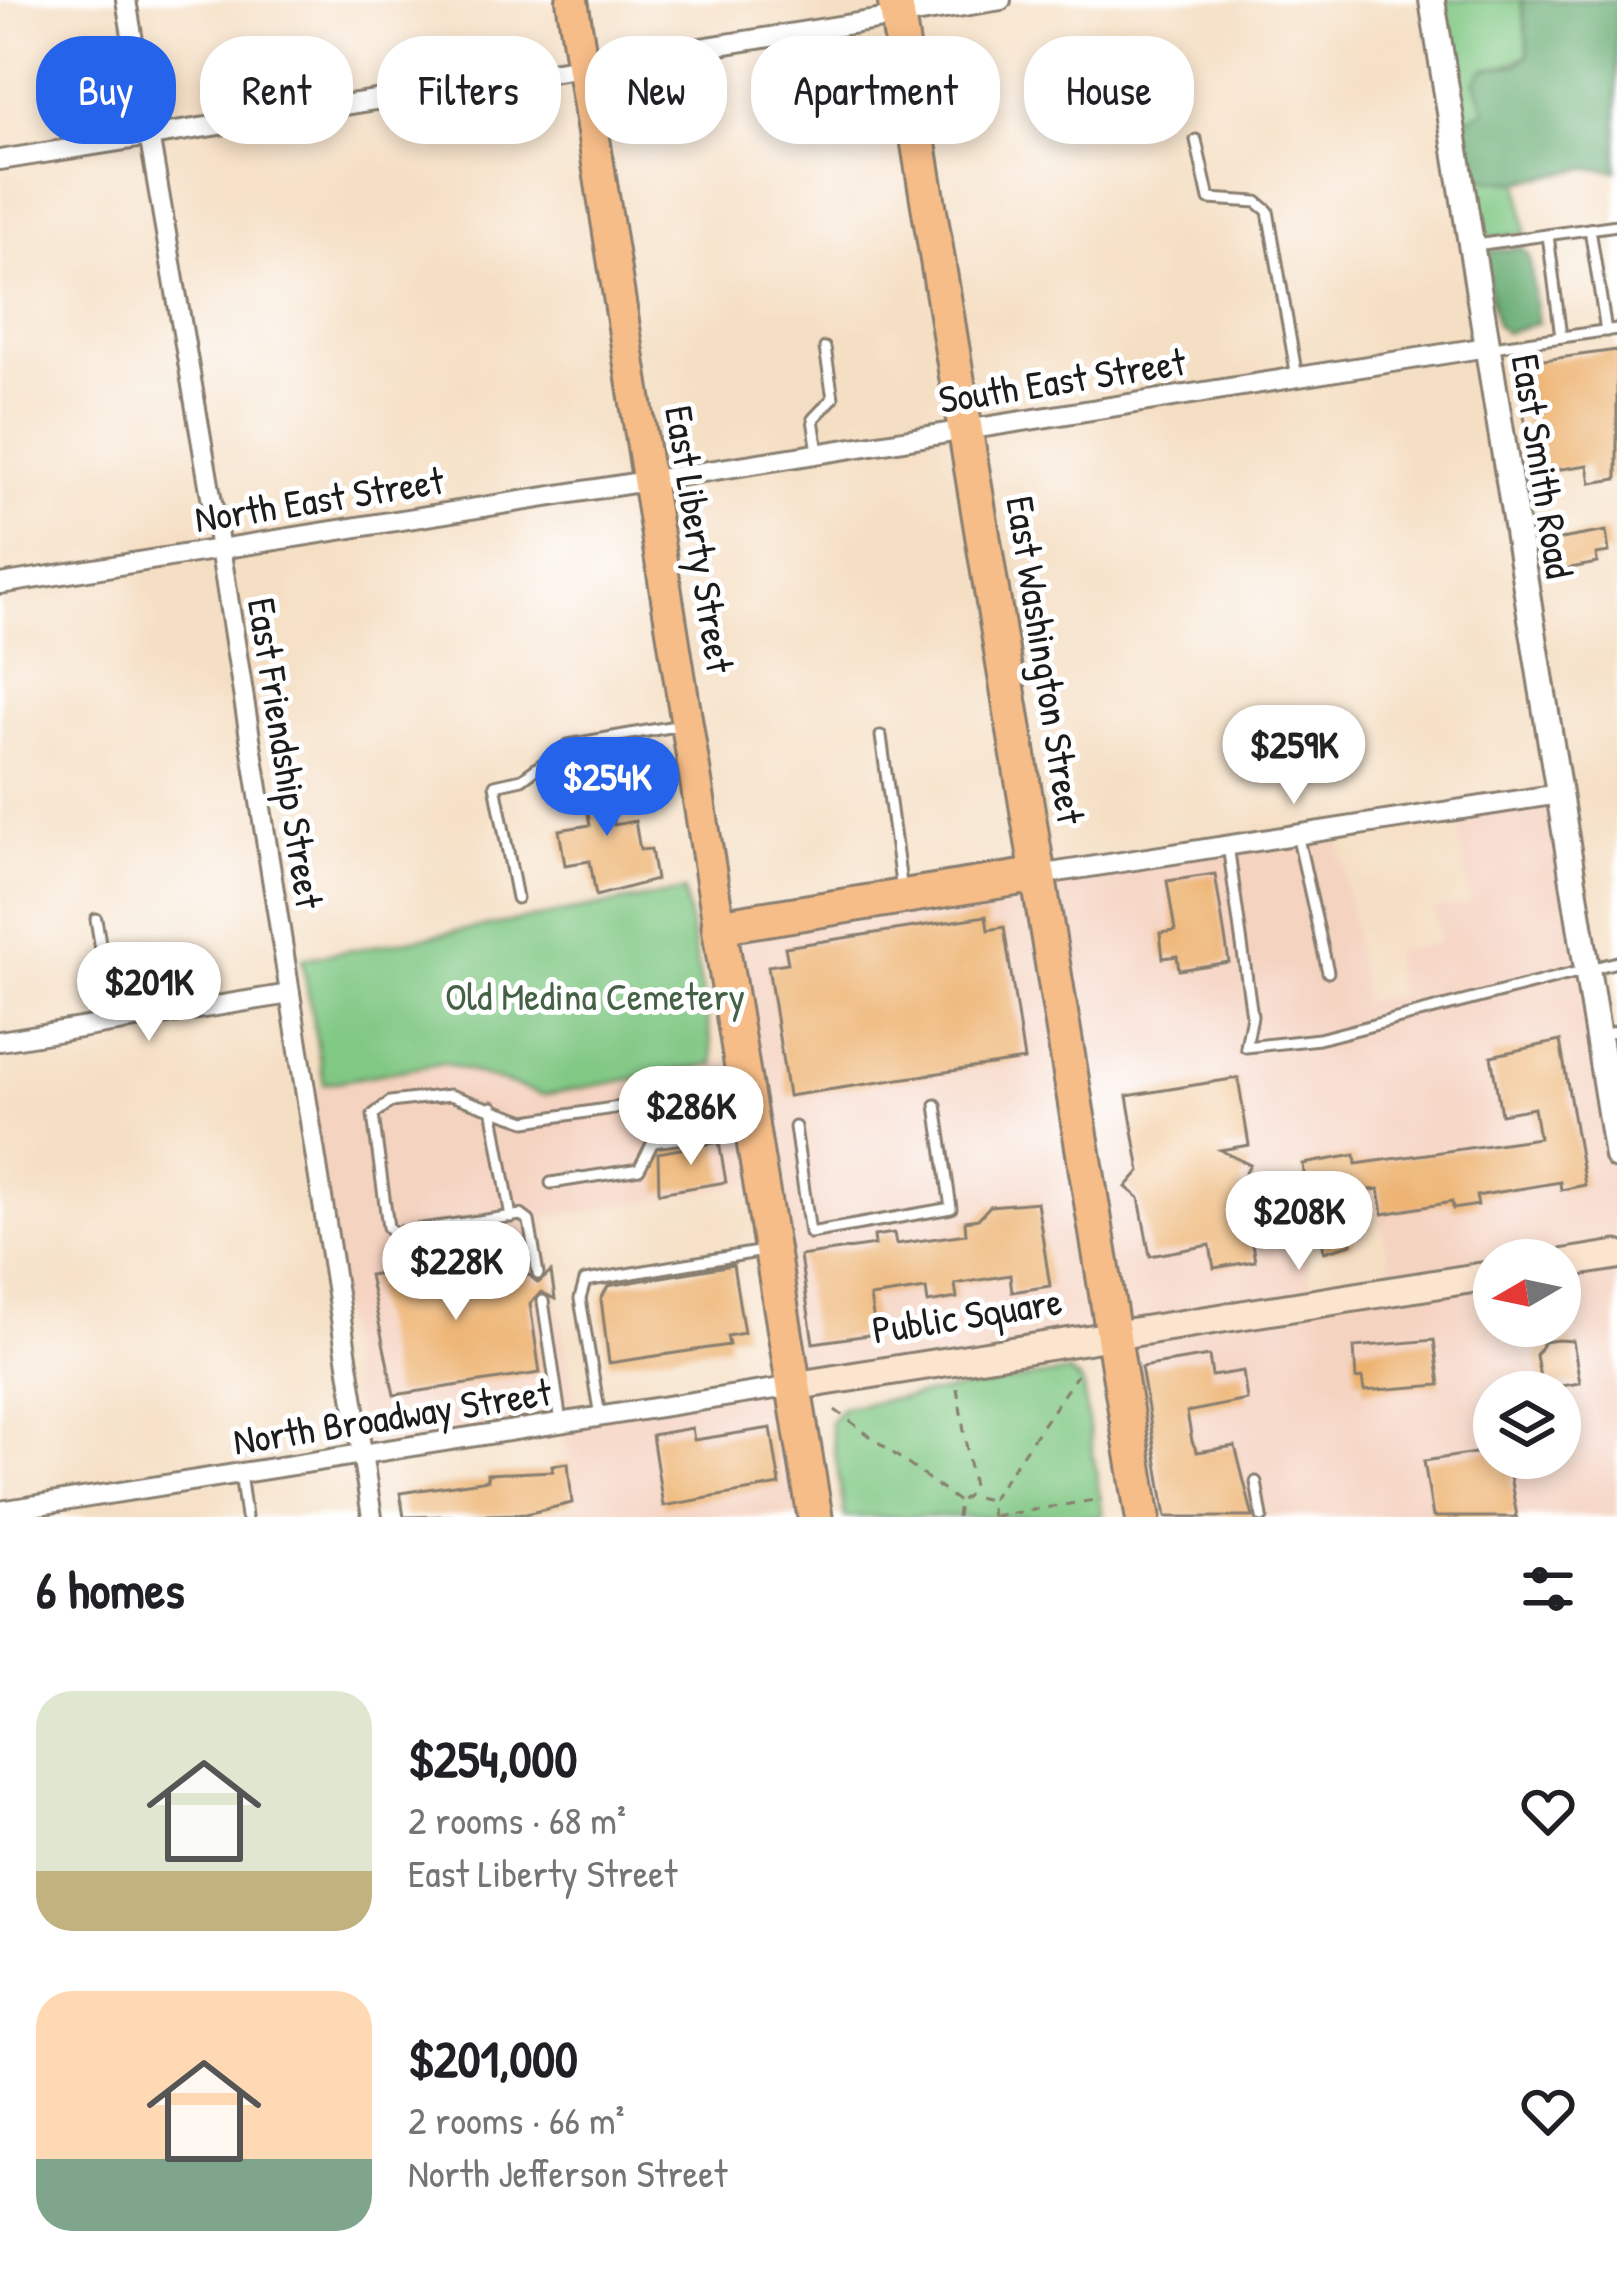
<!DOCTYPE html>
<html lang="en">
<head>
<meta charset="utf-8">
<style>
	body { margin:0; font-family:"Patrick Hand",sans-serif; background:#f6f6f6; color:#202124; height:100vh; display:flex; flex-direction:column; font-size:45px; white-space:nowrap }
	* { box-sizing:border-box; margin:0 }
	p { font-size:39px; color:#757577 }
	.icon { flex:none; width:66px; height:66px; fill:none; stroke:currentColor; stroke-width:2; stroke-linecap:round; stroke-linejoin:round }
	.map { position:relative; height:1517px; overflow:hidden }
	.details { display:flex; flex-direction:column; background:#fff; flex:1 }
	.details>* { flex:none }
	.guide { position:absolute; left:36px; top:36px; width:1545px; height:108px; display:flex; gap:24px }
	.needle { width:78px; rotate:261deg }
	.tools { position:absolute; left:1473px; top:1239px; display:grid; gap:24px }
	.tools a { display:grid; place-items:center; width:108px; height:108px; border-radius:50%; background:#fff; box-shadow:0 6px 18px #0003; font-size:60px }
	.price { position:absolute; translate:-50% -102px; padding:0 27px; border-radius:42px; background:#fff; color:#222; font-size:39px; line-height:78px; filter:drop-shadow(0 3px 6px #0008) }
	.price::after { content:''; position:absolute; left:50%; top:72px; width:36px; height:27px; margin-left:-18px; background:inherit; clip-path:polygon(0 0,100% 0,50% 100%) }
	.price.active { background:#2563eb; color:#fff }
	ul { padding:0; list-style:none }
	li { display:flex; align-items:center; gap:36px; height:300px; padding:0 36px }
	li span { display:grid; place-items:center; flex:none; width:336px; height:240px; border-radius:36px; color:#555 }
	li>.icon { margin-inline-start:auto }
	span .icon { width:144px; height:144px; fill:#fffc; stroke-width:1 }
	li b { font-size:51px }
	h2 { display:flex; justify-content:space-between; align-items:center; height:144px; padding:0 36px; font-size:51px }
	.tag { padding:0 42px; border-radius:48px; background:#fff; box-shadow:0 6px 18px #0003; font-size:42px; line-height:108px }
	.tag.active { background:#2563eb; color:#fff }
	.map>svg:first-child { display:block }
	.built { fill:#f5d3c1; fill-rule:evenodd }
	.green { fill:#81c884; stroke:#4e7250; stroke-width:3 }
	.forest { fill:#68ac72; stroke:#426447; stroke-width:3 }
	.building { fill:#edb270 }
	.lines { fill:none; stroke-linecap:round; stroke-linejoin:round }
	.service-casing { stroke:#887e70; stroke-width:15 }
	.minor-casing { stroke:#887e70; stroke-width:24 }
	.tertiary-casing { stroke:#887e70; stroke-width:30 }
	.secondary-casing { stroke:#887e70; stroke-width:33 }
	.primary-casing { stroke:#887e70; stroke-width:36 }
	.trunk-casing { stroke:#887e70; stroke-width:39 }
	.path { stroke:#887e70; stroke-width:3; stroke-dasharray:9 9; stroke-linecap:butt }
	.service { stroke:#fff; stroke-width:9 }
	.minor { stroke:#fff; stroke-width:18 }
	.tertiary { stroke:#fff; stroke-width:24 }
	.secondary { stroke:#fce5cf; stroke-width:27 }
	.primary { stroke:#f7bd88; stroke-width:30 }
	.trunk { stroke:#f7bd88; stroke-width:33 }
	.labels { text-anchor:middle; stroke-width:10; stroke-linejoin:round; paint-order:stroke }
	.street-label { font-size:39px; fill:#1c1c1c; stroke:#fff }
	.park-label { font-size:39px; fill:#446146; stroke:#fff }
</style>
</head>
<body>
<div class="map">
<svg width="1617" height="1517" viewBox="0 0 1617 1517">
	<rect width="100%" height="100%" fill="#fff"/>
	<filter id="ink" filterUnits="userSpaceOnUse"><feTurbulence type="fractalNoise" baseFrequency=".00833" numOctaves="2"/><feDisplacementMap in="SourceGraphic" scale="24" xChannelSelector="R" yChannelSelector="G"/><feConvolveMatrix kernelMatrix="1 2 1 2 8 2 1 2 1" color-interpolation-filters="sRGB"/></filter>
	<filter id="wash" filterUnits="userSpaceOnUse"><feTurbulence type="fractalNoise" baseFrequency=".004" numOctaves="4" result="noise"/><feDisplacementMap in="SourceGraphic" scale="48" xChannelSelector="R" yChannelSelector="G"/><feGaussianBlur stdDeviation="2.7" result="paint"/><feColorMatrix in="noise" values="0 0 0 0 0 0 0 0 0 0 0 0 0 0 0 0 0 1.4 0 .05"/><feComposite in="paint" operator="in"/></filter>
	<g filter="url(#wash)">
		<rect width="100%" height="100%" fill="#f5dfc4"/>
		<path class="built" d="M1559 794 1617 1156V1517H1143L1113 1335 794 1386 815 1517H526L577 1506 561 1422 362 1453 305 1089 444 1063 715 1064 739 1059 719 926 1337 828 1364 1002 1397 996 1392 952 1440 943 1434 909 1470 904 1455 810ZM1354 1156 1362 1193 1376 1192 1394 1290 1314 1303 1292 1166ZM759 1182 793 1386 578 1419 545 1218ZM1494 1260H1560V1326H1494ZM1494 1392H1560V1458H1494Z"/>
		<g class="green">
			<path d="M1443 0H1521L1529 54 1476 81 1486 111 1463 121Z"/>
			<path d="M1472 178 1519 182 1526 233 1493 238 1480 232Z"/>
			<path d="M684 891 715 1064 543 1095 444 1063 324 1084 302 959Z"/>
			<path d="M1068 1372 1082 1382 1103 1517H845L830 1422 843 1407Z"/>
		</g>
		<g class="forest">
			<path d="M1521 0H1617V171L1587 168 1519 182 1472 178 1463 121 1486 110 1476 81 1484 69 1516 65 1529 54Z"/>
			<path d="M1521 247 1529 255 1538 323 1505 333 1496 325 1484 258 1492 251Z"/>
		</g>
		<g id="blocks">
			<g class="building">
				<path d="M1617 350V479L1591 483 1588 465 1535 473 1514 364Z"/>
				<path d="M1606 531 1609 552 1596 554 1597 563 1555 571 1550 541Z"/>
				<path d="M616 766 621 793 609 795 614 825 635 821 640 850 651 849 656 880 596 896 590 861 565 865 559 830 590 825 581 772Z"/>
				<path d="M1215 874 1229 962 1179 970 1177 956 1163 958 1160 933 1175 931 1167 881Z"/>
				<path d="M986 916 988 930 1004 927 1024 1060 788 1096 768 966 788 963 785 947Z"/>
				<path d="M1560 1041 1585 1185 1561 1190 1560 1182 1476 1196 1478 1205 1453 1209 1452 1202 1383 1214 1379 1189 1348 1193 1352 1244 1324 1252 1319 1221 1310 1222 1303 1164 1355 1155 1356 1164 1539 1138 1534 1108 1501 1114 1491 1056Z"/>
				<path d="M1238 1078 1249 1145 1220 1150 1250 1165 1241 1182 1255 1261 1214 1268 1210 1245 1150 1256 1139 1198 1126 1187 1140 1171 1127 1096Z"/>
				<path d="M719 1142 726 1182 659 1193 658 1153Z"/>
				<path d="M1037 1202 1050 1286 1012 1292 1010 1275 955 1284 957 1298 928 1303 926 1289 870 1297 876 1334 813 1343 800 1256 875 1245 874 1236 894 1233 896 1244 966 1234 965 1221 978 1219 990 1206Z"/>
				<path d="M479 1247 484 1282 529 1275 538 1283 551 1272 555 1299 541 1292 530 1304 540 1373 394 1395 369 1275 436 1265 434 1253Z"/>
				<path d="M733 1265 744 1333 727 1336 729 1345 609 1363 601 1299 608 1286Z"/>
				<path d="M1434 1340 1440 1385 1364 1391 1362 1378 1356 1379 1354 1347Z"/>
				<path d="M1558 1340 1573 1341 1580 1383 1542 1389 1536 1355 1544 1342Z"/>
				<path d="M1209 1356 1212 1376 1243 1371 1247 1400 1187 1412 1192 1441 1197 1452 1235 1446 1253 1517H1166L1141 1367Z"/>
				<path d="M692 1428 694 1440 771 1428 780 1485 663 1506 652 1435Z"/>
				<path d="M1494 1450V1458H1515L1517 1475 1510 1476 1517 1517H1433L1424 1461Z"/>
				<path d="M568 1463 572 1503 526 1514 404 1517 400 1493 488 1480 487 1474 553 1471 552 1465Z"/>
			</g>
		</g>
	</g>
	<g filter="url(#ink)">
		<use href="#blocks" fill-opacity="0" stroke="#887e70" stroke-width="3"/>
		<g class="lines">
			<defs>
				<g id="service">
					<path d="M1196 140 1209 199 1257 202 1268 211 1297 377"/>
					<path d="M1590 229 1606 331"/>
					<path d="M1548 235 1561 337"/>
					<path d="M1476 245 1617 225"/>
					<path d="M1493 347 1617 329"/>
					<path d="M818 452 813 419 833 398 825 348"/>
					<path d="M881 736 902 891"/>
					<path d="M1297 834 1328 972"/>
					<path d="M1228 845 1252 1016 1246 1047 1319 1039 1617 962"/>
					<path d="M517 898 495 785 522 779 568 745 681 725"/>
					<path d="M96 919 113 1023"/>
					<path d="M1598 1035 1617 1032"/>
					<path d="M492 1107 511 1217"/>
					<path d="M795 1127 810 1233 951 1208 936 1105"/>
					<path d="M551 1183 639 1169 653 1142 743 1130"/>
					<path d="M538 1274 529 1221 521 1215 394 1233 388 1227 373 1115 390 1102 450 1095 526 1121 741 1089"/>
					<path d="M543 1301 561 1422"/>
					<path d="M600 1416 580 1299 585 1281 764 1251"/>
					<path d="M240 1473 246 1517"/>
					<path d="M1256 1482 1262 1517"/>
				</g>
				<g id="minor">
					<path d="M126 0 225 578 372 1517"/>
					<path d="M0 160 1001 0"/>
					<path d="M0 584 1487 347"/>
					<path d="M1038 875 1559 794"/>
					<path d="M0 1041 290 994"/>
					<path d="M0 1511 794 1386"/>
				</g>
				<path id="tertiary" d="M1432 0 1617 1156"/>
				<g id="secondary">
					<path d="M1560 1264 1617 1255"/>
					<path d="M794 1386 1494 1275"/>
				</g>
				<path id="primary" d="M572 0 719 926"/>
				<g id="trunk">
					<path d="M895 0 1143 1517"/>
					<path d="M815 1517 719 926 1038 875"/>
				</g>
			</defs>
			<use href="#service" class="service-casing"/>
			<use href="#minor" class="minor-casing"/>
			<use href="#tertiary" class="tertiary-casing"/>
			<use href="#secondary" class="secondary-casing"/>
			<use href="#primary" class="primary-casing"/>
			<use href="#trunk" class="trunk-casing"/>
			<g class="path">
				<path d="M957 1388 974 1493"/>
				<path d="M835 1410 959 1502"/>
				<path d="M994 1516 1101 1499"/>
				<path d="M957 1517 959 1502 968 1495 989 1500"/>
				<path d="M992 1517 990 1501 1077 1375"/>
			</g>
			<use href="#service" class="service"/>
			<use href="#minor" class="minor"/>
			<use href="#tertiary" class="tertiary"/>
			<use href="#secondary" class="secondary"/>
			<use href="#primary" class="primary"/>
			<use href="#trunk" class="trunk"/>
		</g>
	</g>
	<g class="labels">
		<g class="street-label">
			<text transform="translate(1062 380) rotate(-9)" y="14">South East Street</text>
			<text transform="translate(1543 466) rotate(81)" y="14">East Smith Road</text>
			<text transform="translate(319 499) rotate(-9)" y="14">North East Street</text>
			<text transform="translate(700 539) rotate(81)" y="14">East Liberty Street</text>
			<text transform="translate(1046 660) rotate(81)" y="14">East Washington Street</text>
			<text transform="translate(286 753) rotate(81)" y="14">East Friendship Street</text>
			<text transform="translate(967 1315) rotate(-9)" y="14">Public Square</text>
			<text transform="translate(392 1416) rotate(-9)" y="14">North Broadway Street</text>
		</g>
		<g class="park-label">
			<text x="595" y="1010">Old Medina Cemetery</text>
		</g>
	</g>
</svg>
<div class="tools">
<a><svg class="needle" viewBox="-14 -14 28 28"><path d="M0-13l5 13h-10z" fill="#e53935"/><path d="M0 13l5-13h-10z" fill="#757577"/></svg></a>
<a><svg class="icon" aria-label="layers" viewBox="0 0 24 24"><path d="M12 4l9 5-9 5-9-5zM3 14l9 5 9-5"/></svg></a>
</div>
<b class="price" style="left:1294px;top:807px">$259K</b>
<b class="price active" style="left:607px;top:839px">$254K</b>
<b class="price" style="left:149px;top:1044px">$201K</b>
<b class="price" style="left:691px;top:1168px">$286K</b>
<b class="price" style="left:1299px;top:1273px">$208K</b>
<b class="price" style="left:456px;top:1323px">$228K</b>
<div class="guide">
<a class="tag active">Buy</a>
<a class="tag">Rent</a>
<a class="tag">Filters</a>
<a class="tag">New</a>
<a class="tag">Apartment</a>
<a class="tag">House</a>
</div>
</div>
<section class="details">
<h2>6 homes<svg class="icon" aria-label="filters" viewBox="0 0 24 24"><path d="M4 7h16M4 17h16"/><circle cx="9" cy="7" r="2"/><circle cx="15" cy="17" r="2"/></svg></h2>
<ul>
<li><span style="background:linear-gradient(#dfe7d0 75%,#c2b280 0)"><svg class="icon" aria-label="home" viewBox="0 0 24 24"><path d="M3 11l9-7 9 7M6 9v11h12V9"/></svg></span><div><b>$254,000</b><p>2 rooms · 68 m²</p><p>East Liberty Street</p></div><svg class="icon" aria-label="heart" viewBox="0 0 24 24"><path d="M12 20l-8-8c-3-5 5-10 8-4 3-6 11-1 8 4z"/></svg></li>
<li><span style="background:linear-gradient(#ffd9b3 70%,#7fa58c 0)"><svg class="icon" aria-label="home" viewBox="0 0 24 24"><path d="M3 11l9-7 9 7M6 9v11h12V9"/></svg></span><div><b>$201,000</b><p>2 rooms · 66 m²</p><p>North Jefferson Street</p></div><svg class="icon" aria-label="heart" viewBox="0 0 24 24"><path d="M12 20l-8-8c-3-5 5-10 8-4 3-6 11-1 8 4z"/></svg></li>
</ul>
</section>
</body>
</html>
